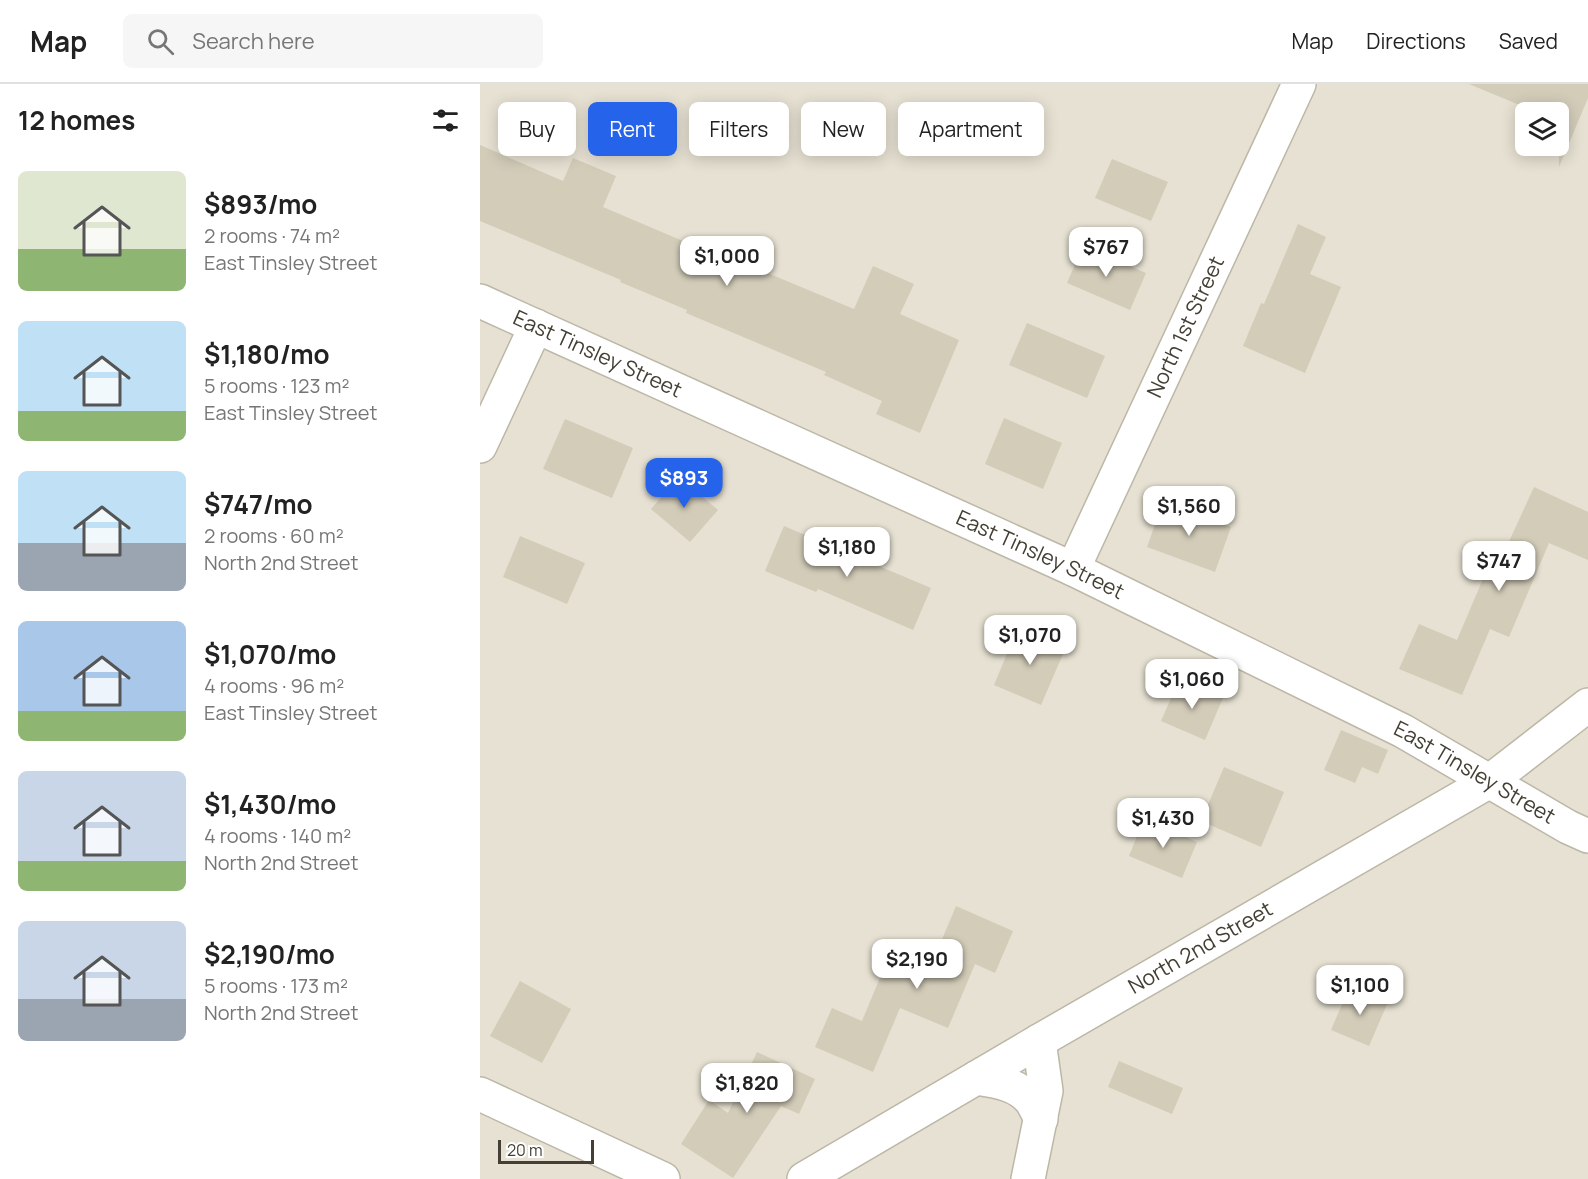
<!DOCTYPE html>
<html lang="en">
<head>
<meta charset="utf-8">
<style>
	body { margin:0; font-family:Manrope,sans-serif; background:#f6f6f6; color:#222; height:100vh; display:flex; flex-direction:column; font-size:22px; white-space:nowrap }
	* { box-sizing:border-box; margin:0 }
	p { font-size:20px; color:#767676 }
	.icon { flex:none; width:33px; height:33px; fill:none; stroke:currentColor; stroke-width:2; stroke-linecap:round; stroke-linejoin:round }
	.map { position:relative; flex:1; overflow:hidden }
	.drawer { display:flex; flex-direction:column; background:#fff; width:480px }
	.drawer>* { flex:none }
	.top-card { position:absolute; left:18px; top:18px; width:570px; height:54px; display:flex; gap:12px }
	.controls { position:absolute; left:1035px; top:18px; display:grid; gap:12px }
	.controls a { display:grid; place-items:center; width:54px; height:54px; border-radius:9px; background:#fff; box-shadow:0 3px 15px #0003; font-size:30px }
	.scale { position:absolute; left:18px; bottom:15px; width:96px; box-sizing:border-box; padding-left:6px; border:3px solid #433f34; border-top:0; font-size:16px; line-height:21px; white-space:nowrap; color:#433f34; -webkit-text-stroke:4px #fff; paint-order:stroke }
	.price { position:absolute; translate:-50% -51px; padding:0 14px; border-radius:12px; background:#fff; color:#222; font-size:20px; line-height:39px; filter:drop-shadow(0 2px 3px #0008) }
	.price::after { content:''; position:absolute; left:50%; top:36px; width:18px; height:14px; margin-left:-9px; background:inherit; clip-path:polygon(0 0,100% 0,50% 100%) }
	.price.selected { background:#2563eb; color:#fff }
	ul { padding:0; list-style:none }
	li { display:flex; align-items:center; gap:18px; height:150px; padding:0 18px }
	li span { display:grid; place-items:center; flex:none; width:168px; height:120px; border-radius:9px; color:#555 }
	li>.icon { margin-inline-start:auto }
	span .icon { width:72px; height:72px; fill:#fffc; stroke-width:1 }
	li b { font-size:26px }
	h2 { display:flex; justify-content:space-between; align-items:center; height:72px; padding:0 18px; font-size:26px }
	.chip { padding:0 21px; border-radius:9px; background:#fff; box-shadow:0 3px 15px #0003; font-size:21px; line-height:54px }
	.chip.selected { background:#2563eb; color:#fff }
	header { display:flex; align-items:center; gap:36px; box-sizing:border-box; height:84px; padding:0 30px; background:#fff; border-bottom:2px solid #e0e0e0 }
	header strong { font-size:28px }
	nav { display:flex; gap:33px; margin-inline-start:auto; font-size:21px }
	.search { width:420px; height:54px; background:#f6f6f6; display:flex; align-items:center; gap:15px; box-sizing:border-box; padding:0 21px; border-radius:9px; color:#767676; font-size:22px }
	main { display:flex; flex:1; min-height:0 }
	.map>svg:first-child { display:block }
	.residential { fill:#e6e1d2; fill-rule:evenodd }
	.building { fill:#d3ccb9 }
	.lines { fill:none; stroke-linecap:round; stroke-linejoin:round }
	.minor-casing { stroke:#bdb7a7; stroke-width:36 }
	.minor { stroke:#fff; stroke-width:33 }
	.labels { text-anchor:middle; stroke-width:5; stroke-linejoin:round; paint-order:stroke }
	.street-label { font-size:21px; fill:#433f34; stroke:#fff }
</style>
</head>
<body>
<header>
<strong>Map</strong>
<div class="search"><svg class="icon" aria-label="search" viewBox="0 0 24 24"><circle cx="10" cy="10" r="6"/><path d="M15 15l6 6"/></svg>Search here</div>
<nav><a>Map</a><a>Directions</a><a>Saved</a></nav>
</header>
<main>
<section class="drawer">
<h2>12 homes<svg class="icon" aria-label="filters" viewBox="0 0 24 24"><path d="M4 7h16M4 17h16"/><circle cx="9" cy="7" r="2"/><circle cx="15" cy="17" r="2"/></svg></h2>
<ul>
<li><span style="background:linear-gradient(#dfe7d0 65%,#8fb573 0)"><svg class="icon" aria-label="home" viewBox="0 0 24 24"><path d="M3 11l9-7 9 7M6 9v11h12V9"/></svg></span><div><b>$893/mo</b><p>2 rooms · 74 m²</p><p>East Tinsley Street</p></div></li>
<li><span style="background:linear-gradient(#bfe0f5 75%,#8fb573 0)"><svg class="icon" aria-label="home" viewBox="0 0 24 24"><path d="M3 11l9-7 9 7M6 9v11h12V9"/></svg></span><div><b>$1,180/mo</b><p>5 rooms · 123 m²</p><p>East Tinsley Street</p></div></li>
<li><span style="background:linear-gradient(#bfe0f5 60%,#9aa5b1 0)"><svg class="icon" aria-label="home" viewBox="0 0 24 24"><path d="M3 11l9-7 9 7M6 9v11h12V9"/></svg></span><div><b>$747/mo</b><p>2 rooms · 60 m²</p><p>North 2nd Street</p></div></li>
<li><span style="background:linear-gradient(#a9c7e8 75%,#8fb573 0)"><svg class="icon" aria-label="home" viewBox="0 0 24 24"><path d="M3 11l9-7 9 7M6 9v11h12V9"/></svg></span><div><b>$1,070/mo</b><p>4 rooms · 96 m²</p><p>East Tinsley Street</p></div></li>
<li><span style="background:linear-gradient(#c9d6e8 75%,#8fb573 0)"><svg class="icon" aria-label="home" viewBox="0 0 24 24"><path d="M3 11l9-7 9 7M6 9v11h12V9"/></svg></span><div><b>$1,430/mo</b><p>4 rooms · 140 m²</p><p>North 2nd Street</p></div></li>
<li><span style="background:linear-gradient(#c9d6e8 65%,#9aa5b1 0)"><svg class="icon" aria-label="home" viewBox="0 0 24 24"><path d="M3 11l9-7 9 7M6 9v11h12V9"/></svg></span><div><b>$2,190/mo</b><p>5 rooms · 173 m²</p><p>North 2nd Street</p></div></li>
</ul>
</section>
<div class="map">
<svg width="1108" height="1095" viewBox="0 0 1108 1095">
	<rect width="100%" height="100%" fill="#f2efe4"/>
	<path class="residential" d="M0 0H1108V1095H0ZM1046 28H1078V62H1046Z"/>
	<g class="building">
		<path d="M989 0H1108V14L1079 83 1078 28H1056Z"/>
		<path d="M0 61 83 97 93 74 136 92 123 123 231 169 236 159 281 178 278 185 374 225 393 182 434 200 420 230 479 256 440 349 396 330 402 317 344 291 346 288 206 229 207 226 140 198 141 196 0 137Z"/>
		<path d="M632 75 688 98 671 137 615 114Z"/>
		<path d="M818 140 846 153 830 190 861 203 825 289 763 262 781 219 784 220Z"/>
		<path d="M603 162 666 189 650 226 587 199Z"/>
		<path d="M547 239 625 272 607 314 529 281Z"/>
		<path d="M524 334 582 359 563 405 505 380Z"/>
		<path d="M85 335 153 364 132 414 63 385Z"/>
		<path d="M199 393 238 426 210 458 171 425Z"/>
		<path d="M1054 403 1108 428V476L1069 459 1029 553 1010 545 982 611 919 585 939 540 977 556 1008 483 1016 486Z"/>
		<path d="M683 418 751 443 735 488 667 463Z"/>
		<path d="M304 442 451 504 433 546 338 505 336 508 285 487Z"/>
		<path d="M40 452 105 479 87 520 23 493Z"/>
		<path d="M538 543 586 563 561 621 514 601Z"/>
		<path d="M699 596 743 614 725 656 681 637Z"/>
		<path d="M861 646 908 666 898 690 882 683 875 699 844 686Z"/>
		<path d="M744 683 804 708 781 763 721 737Z"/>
		<path d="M664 735 717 758 702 794 649 772Z"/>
		<path d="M476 822 533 847 515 889 495 880 468 944 420 924 393 988 335 963 352 924 382 937 409 872 448 889Z"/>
		<path d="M40 897 91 925 62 979 10 952Z"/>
		<path d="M870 902 908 918 889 962 851 946Z"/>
		<path d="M277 968 335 995 319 1030 301 1022 253 1094 201 1060 229 1016 248 1029Z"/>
		<path d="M639 977 703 1004 692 1030 628 1003Z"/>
	</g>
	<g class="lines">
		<defs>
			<g id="minor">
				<path id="s1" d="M0 217 593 485 923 647 1088 743 1108 752"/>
				<path d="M0 362 56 242"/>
				<path id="s2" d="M593 485 819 0"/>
				<path d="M496 994C516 997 539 1000 552 1018 555 1023 558 1029 561 1035"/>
				<path d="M0 1010 183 1095"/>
				<path id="s3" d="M324 1095 559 957 1010 697 1108 621"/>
				<path d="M548 1095 566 1007 559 957"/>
			</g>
		</defs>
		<use href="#minor" class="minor-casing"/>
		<use href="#minor" class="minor"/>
	</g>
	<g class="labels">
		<g class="street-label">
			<text dy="7" stroke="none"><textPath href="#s2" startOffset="267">North 1st Street</textPath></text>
			<text dy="7" stroke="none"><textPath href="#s1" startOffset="129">East Tinsley Street</textPath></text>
			<text dy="7" stroke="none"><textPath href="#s1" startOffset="615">East Tinsley Street</textPath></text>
			<text dy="7" stroke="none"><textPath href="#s1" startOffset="1101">East Tinsley Street</textPath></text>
			<text dy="7" stroke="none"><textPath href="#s3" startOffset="459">North 2nd Street</textPath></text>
		</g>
	</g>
</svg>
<div class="controls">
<a><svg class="icon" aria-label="layers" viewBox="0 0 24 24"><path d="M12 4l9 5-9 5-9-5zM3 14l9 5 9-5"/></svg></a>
</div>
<div class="scale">20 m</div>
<b class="price" style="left:626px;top:194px">$767</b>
<b class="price" style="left:247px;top:203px">$1,000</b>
<b class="price selected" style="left:204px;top:425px">$893</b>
<b class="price" style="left:709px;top:453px">$1,560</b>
<b class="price" style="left:367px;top:494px">$1,180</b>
<b class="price" style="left:1019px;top:508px">$747</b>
<b class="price" style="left:550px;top:582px">$1,070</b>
<b class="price" style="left:712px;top:626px">$1,060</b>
<b class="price" style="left:683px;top:765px">$1,430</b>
<b class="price" style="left:437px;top:906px">$2,190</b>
<b class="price" style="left:880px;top:932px">$1,100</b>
<b class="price" style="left:267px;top:1030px">$1,820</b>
<div class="top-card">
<a class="chip">Buy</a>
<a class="chip selected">Rent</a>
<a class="chip">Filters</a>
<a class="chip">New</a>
<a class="chip">Apartment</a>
</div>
</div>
</main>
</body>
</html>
